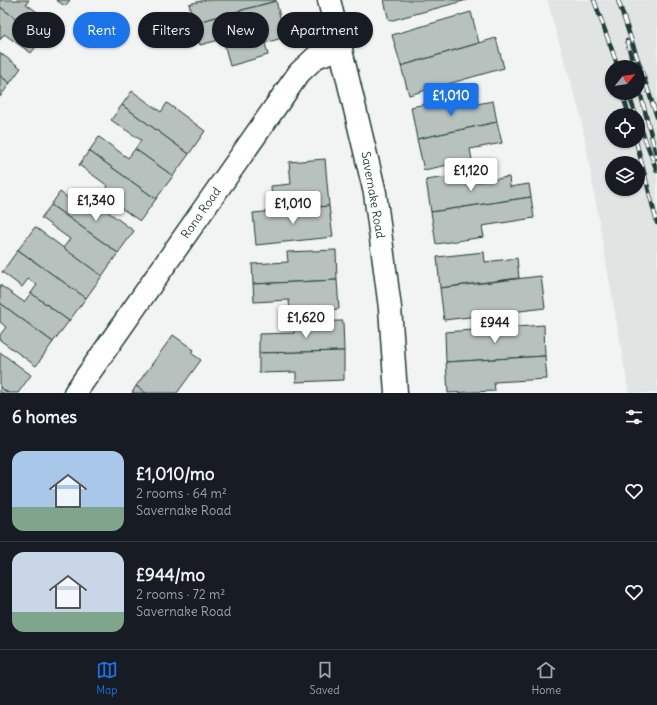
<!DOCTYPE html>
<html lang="en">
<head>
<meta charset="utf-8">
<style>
	body { margin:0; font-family:Delius,sans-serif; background:#242831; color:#f1f3f6; height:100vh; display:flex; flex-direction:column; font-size:15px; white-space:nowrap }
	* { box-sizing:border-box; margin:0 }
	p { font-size:13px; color:#9ea1a6 }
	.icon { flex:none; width:22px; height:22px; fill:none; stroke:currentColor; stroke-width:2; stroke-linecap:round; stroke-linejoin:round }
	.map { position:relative; height:393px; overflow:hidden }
	.sheet { display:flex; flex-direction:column; background:#171b24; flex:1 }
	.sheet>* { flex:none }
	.guide { position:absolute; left:12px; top:12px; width:400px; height:36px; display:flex; gap:8px }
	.needle { width:26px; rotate:60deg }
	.tools { position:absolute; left:605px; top:60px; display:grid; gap:8px }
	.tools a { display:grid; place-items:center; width:40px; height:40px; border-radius:50%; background:#171b24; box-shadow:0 1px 3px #0004; font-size:20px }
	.price { position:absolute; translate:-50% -34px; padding:0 9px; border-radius:4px; background:#fff; color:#222; font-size:13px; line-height:26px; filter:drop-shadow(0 1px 2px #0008) }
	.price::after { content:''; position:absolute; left:50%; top:24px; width:12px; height:9px; margin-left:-6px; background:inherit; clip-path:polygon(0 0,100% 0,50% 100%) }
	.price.on { background:#1a73e8; color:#fff }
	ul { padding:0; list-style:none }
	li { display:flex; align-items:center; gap:12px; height:100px; padding:0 12px }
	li+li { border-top:1px solid #363941 }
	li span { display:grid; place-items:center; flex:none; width:112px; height:80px; border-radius:12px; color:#555 }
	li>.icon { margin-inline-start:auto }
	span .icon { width:48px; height:48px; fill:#fffc; stroke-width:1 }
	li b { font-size:17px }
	h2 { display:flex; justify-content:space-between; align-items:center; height:48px; padding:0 12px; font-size:17px }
	.chip { padding:0 14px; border-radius:18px; background:#171b24; box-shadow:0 1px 3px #0004; font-size:14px; line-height:36px }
	.chip.on { background:#1a73e8; color:#fff }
	.tab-bar { display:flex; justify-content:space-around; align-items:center; height:56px; border-top:1px solid #363941; background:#171b24; font-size:11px; color:#9ea1a6 }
	.tab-bar a { display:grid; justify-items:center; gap:2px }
	.tab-bar .on { color:#1a73e8 }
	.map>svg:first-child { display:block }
	.built { fill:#e0e4e3; fill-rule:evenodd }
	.building { fill:#b7c1bd; stroke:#1f3d34 }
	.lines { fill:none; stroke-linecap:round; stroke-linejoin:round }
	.minor-casing { stroke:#1f3d34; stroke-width:25 }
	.minor { stroke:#fff; stroke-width:22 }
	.rail-casing { stroke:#1f3d34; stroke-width:4.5 }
	.rail { stroke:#fff; stroke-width:3; stroke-dasharray:9; stroke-linecap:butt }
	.labels { text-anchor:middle; stroke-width:4; stroke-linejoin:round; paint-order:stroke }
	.street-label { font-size:12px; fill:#1f3d34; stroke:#fff }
</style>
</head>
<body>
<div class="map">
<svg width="657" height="393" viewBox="0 0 657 393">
	<rect width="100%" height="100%" fill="#f2f3f3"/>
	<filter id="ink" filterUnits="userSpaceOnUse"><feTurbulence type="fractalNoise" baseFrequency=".025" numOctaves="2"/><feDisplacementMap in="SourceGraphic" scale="8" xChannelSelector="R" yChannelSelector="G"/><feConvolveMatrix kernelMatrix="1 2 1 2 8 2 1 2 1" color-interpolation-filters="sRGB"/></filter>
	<g filter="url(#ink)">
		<path class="built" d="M547 0H657V393H629L581 117ZM612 67H638V93H612ZM612 115H638V141H612ZM612 163H638V189H612Z"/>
		<g class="building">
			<path d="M0 0H29L26 4 53 23 43 38 0 7Z"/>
			<path d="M56 0H70L65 6Z"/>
			<path d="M205 0H276V1L194 23 189 4Z"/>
			<path d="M384 0H467L389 21Z"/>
			<path d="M276 1 285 37 265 43 268 55 230 66 223 39 200 45 194 23Z"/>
			<path d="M0 7 43 38 31 53 4 34 0 40Z"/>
			<path d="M471 12 479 43 401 66 392 35Z"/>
			<path d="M496 38 504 68 409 95 401 66Z"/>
			<path d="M0 53 21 68 10 83 0 76Z"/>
			<path d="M0 76 10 83 0 97Z"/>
			<path d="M132 91 161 112 167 103 205 131 189 154 122 105Z"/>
			<path d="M459 97 461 107 493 101 497 122 417 139 411 107Z"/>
			<path d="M122 105 189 154 173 176 135 149 141 140 111 120Z"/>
			<path d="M497 122 502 143 470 149 472 160 424 170 417 139Z"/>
			<path d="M99 137 128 158 135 149 173 176 156 199 89 151Z"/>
			<path d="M89 151 156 199 140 221 102 195 108 186 79 165Z"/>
			<path d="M325 159 329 206 286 210 285 199 272 200 271 186 291 184 289 162Z"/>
			<path d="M475 173 476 182 509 177 510 187 529 184 531 197 431 212 426 180Z"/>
			<path d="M60 192 89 213 96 203 134 231 118 253 51 205Z"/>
			<path d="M531 197 534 218 482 226 484 237 436 244 431 212Z"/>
			<path d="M51 205 118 253 102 276 63 248 70 239 41 218Z"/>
			<path d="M329 206 333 237 256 245 253 213Z"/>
			<path d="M35 227 102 276 86 298 18 250Z"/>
			<path d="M18 250 86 298 69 321 31 293 37 285 28 279 22 287 2 272Z"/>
			<path d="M336 250 337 280 253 284 252 264 288 262 287 252Z"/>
			<path d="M484 252 485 262 517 258 519 278 440 288 437 257Z"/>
			<path d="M541 276 545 308 444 320 440 288Z"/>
			<path d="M337 280 339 309 290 312 289 300 254 302 253 284Z"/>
			<path d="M0 285 24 302 31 293 69 321 53 342 0 303Z"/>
			<path d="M0 303 53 342 36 366 0 340V335L6 327 0 322Z"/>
			<path d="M343 321 344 351 259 353V334L294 333V322Z"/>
			<path d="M544 325 545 356 446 362 445 332Z"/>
			<path d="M173 335 194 350 191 353 201 360 177 393H146L136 386Z"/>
			<path d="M344 351V380L296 382V372L259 373V353Z"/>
			<path d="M0 352 31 375 18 393H8L0 387Z"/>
			<path d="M545 356 547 379 494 382 495 391 448 393 446 362Z"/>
			<path d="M136 386 146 393H132Z"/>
			<path d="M0 387 8 393H0Z"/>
		</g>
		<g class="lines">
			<defs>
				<g id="minor">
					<path d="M329 0 375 193 390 308 396 393"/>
					<path d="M75 393 299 73 316 57 341 48"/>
				</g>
			</defs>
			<use href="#minor" class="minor-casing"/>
			<use href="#minor" class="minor"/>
			<defs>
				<g id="rail">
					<path d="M594 0 618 67"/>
					<path d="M618 0 657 117"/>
					<path d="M627 41 634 67"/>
					<path d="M638 84 657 158"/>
					<path d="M622 93 629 115"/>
					<path d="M628 93 636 115"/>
					<path d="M638 120 657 171"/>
					<path d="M636 141 657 223"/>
				</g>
			</defs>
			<use href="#rail" class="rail-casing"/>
			<use href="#rail" class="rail"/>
		</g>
	</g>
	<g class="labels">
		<g class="street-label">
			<text transform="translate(373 195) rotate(80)" y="4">Savernake Road</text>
			<text transform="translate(201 213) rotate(-55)" y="4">Rona Road</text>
		</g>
	</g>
</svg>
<div class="tools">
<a><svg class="needle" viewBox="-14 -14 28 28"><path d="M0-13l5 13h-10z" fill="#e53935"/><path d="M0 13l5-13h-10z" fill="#9ea1a6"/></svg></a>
<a><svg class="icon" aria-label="locate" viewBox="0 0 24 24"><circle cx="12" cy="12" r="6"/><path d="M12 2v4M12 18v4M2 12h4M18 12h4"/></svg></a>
<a><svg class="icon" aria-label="layers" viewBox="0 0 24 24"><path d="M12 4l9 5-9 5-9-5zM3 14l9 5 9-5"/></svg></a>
</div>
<b class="price on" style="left:451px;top:117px">£1,010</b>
<b class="price" style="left:471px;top:192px">£1,120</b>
<b class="price" style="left:96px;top:222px">£1,340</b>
<b class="price" style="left:293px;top:225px">£1,010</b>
<b class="price" style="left:306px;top:339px">£1,620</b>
<b class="price" style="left:495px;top:344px">£944</b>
<div class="guide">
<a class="chip">Buy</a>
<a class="chip on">Rent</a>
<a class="chip">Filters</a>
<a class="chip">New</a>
<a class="chip">Apartment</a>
</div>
</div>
<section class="sheet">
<h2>6 homes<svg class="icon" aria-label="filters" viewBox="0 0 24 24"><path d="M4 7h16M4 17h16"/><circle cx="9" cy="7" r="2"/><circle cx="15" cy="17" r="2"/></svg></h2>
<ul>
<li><span style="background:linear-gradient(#a9c7e8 70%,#7fa58c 0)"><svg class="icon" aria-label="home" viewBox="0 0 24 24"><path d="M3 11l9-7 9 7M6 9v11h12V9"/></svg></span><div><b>£1,010/mo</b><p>2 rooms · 64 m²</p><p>Savernake Road</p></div><svg class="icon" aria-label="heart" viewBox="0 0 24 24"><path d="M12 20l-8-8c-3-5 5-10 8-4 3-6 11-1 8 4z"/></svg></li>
<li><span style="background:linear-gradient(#c9d6e8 75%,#7fa58c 0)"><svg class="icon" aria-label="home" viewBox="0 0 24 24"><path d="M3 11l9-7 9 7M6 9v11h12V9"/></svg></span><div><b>£944/mo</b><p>2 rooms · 72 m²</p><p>Savernake Road</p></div><svg class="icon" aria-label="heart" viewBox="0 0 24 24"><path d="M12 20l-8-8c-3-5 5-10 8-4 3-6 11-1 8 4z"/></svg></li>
</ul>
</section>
<nav class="tab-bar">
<a class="on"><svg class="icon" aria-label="map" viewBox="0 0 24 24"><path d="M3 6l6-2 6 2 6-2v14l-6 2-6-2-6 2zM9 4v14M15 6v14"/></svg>Map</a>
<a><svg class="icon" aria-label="saved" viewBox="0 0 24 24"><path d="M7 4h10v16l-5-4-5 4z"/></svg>Saved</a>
<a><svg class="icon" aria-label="home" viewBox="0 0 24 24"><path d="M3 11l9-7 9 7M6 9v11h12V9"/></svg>Home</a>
</nav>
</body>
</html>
